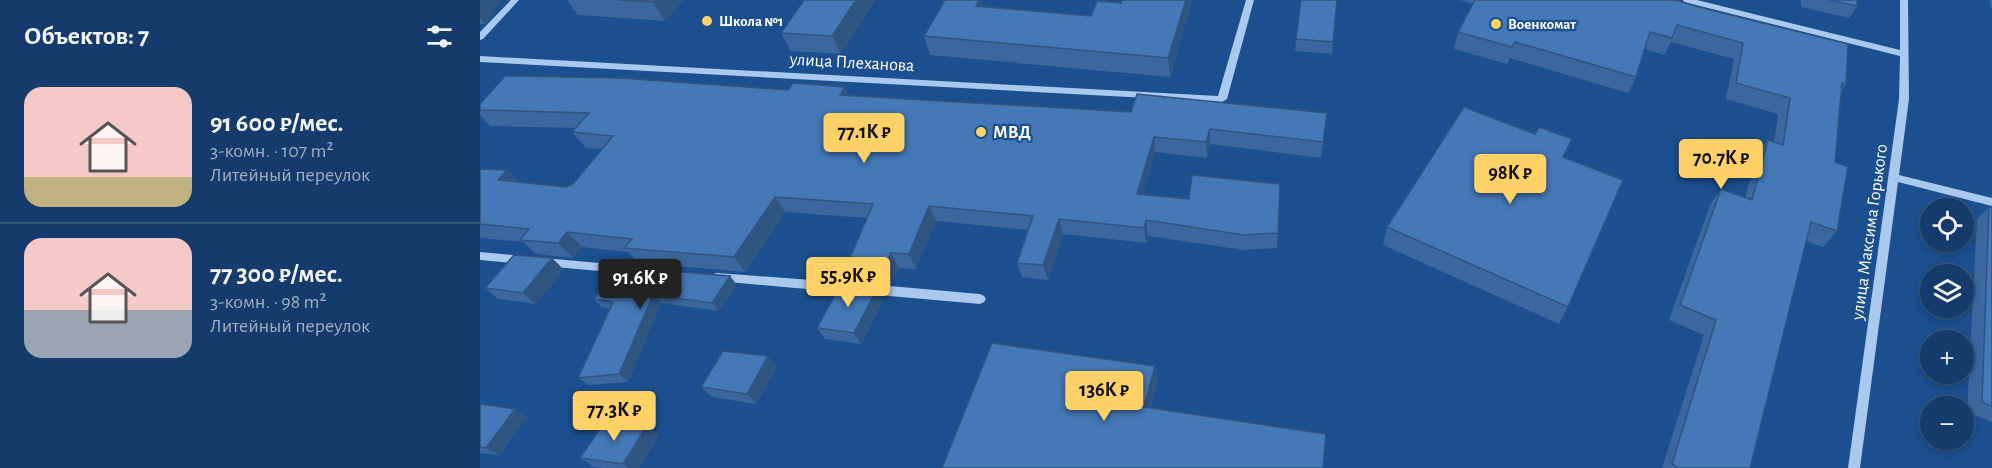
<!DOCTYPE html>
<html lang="ru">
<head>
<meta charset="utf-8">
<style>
	body { margin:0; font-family:"Alegreya Sans",sans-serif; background:#214673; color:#f1f3f6; height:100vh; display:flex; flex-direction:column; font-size:22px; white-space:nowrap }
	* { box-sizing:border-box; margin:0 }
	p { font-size:20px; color:#9dadc1 }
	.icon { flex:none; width:33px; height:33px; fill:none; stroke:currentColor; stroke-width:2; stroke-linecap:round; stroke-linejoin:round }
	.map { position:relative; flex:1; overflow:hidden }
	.panel { display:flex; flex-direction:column; background:#143b6b; width:480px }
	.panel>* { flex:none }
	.fabs { position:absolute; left:1440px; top:198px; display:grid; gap:12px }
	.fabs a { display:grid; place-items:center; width:54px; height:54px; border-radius:50%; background:#143b6b; box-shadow:0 3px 9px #0003,0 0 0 2px #33557e; font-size:30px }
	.price { position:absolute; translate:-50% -51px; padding:0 14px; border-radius:6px; background:#ffd166; color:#111; font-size:20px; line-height:39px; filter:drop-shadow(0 2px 3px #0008) }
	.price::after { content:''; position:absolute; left:50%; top:36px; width:18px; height:14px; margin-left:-9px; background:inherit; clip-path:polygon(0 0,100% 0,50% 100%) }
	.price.selected { background:#222; color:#fff }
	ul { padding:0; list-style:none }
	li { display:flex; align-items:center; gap:18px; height:150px; padding:0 24px }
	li+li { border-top:2px solid #33557e }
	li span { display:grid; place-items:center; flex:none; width:168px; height:120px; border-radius:18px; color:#555 }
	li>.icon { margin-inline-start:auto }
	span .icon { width:72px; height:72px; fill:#fffc; stroke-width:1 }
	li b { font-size:26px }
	h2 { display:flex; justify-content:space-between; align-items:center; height:72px; padding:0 24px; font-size:26px }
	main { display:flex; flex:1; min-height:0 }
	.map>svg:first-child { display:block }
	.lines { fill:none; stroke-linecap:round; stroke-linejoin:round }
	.minor { fill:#a9c9ee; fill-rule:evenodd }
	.wall { fill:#3a679d }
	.shaded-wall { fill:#305480 }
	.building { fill:#4478b7; stroke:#305480; stroke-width:1.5 }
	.poi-dot { fill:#ffd166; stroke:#1b4f8f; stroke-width:2 }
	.labels { text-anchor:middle; stroke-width:4.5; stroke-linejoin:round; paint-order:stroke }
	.far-poi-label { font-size:15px; font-weight:bold; fill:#fff; stroke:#1b4f8f; text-anchor:start }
	.street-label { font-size:18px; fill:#fff; stroke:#1b4f8f }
	.poi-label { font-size:18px; font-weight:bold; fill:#fff; stroke:#1b4f8f; text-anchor:start }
</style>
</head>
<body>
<main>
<section class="panel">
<h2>Объектов: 7<svg class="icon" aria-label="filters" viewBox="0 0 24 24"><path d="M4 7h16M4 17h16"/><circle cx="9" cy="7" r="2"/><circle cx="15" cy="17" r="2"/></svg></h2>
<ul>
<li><span style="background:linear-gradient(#f6c9c9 75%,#c2b280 0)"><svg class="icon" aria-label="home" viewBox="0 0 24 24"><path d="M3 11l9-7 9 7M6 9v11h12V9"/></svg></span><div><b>91 600 ₽/мес.</b><p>3-комн. · 107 m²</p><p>Литейный переулок</p></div></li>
<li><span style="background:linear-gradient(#f6c9c9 60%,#9aa5b1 0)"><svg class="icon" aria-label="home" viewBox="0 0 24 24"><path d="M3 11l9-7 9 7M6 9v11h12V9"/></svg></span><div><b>77 300 ₽/мес.</b><p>3-комн. · 98 m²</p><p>Литейный переулок</p></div></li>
</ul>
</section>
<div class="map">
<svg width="1512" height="468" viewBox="0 0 1512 468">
	<rect width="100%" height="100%" fill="#1b4f8f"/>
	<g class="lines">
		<g class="minor">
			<path d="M31 0H39L3 39 0 40V32Z"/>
			<path d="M766 0H774L747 99 742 102 0 62V56L738 96Z"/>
			<path d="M1203 0H1217L1420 50V0H1428L1429 99 1419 175 1512 198V206L1418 182 1380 468H1368L1419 99 1420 56 1204 2Z"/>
			<path d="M0 252 43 256 47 257 48 260 47 263 43 264 0 260Z"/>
			<path d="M64 258 153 266 157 267 158 270 157 273 153 274 64 266 60 265 59 262 60 259Z"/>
			<path d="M237 273 371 283 375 285 377 288 375 291 371 293 237 281 233 280 232 277 233 274Z"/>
			<path d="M387 284 500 294 504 296 506 299 504 302 500 304 387 294 383 292 381 289 383 286Z"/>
		</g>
	</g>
	<g class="wall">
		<path d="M0 0H21L10 18 5 24H0Z"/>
		<path d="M87 0H203L185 21 98 15Z"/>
		<path d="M395 0 361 54 311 51 301 33Z"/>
		<path d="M501 0 502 6 611 16 641 3 712 0 690 77 450 55 444 36Z"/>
		<path d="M857 0 852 54 815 51 816 39Z"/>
		<path d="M980 0H1196L1366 84 1362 90 1355 162 1357 231 1343 247 1326 241 1270 468H1182L1224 335 1189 320 1230 205 1241 189 1265 198 1276 156 1288 140 1294 142 1298 114 1246 99 1254 59 1191 42 1184 55 1165 49 1156 77 1148 93 1030 58 1027 64 974 49 978 32 993 4Z"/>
		<path d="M1321 0H1377V6L1369 18 1321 7Z"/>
		<path d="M1509 0H1512V9Z"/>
		<path d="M369 96 651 112 847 113 841 158 730 144 727 158 675 152 663 194 709 199 800 184 797 248 764 250 668 236 666 243 583 234 568 280 542 277 537 263 548 230 456 221 436 269 419 268 411 284 375 281 366 267 387 218 305 212 265 272 158 263 148 252 102 247 94 258 56 254 43 242 0 238V169L27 170 39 182 86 187 93 184 122 149 106 148 92 132 96 128 10 126 0 115V104Z"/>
		<path d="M1084 158 1088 307 1079 324 903 245 907 227Z"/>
		<path d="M1509 207 1512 208V422L1487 412 1497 219Z"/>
		<path d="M72 258 84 270 56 304 18 299 5 288Z"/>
		<path d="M257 285 239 311 181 303 148 382 108 385 98 378 130 309 122 307 113 299Z"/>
		<path d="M398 287 404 298 381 344 345 339 337 328Z"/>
		<path d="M297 366 276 404 232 397 221 387Z"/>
		<path d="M0 404 35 409 47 417 19 455 0 453Z"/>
		<path d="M179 435 159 468H123L114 467 100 458Z"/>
	</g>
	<g class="shaded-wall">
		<path d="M0 0H21L10 18 5 24 0 18Z"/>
		<path d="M175 0H203L185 21 173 2Z"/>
		<path d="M376 0H395L361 54 352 36Z"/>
		<path d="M499 0H501L505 17 496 6Z"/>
		<path d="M706 0H712L690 77 688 58Z"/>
		<path d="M365 87 373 102 360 95Z"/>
		<path d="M730 129V144L727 158 726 142Z"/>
		<path d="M674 137 675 152 659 209 657 194Z"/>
		<path d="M27 170 42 186 18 180Z"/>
		<path d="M295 197 305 212 265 272 254 257Z"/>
		<path d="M449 206 456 221 436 269 429 254Z"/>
		<path d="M579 219 583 234 568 280 563 265Z"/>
		<path d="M666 220 668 236 666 243 664 228Z"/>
		<path d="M87 232 102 247 94 258 78 243Z"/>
		<path d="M411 253 419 268 411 284 402 270Z"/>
		<path d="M72 258 84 270 56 304 43 293Z"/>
		<path d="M250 276 257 285 239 311 232 303Z"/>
		<path d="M398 287 404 298 381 344 374 333Z"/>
		<path d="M173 295 181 303 148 382 139 374Z"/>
		<path d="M288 356 297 366 276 404 267 394Z"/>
		<path d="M675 366 678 382 667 423 664 407Z"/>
		<path d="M35 409 47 417 19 455 6 448Z"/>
		<path d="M167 426 179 435 159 468H149L143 464Z"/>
	</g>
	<g class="building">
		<path d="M138 0H175L173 2Z"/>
		<path d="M324 0H376L352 36 301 33Z"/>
		<path d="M465 0H499L496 6 611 16 617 1 641 3 642 0H706L688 58 444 36Z"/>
		<path d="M821 0H857L853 42 816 39Z"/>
		<path d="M995 0H1196L1219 7 1368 44 1366 84 1362 83 1355 162 1368 167 1357 231 1331 222 1270 468H1199L1192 464 1236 320 1200 305 1241 189 1272 200 1288 140 1303 145 1310 98 1256 83 1263 43 1197 25 1192 38 1170 32 1156 77 1035 42 1032 47 978 32Z"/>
		<path d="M1350 0H1377V6Z"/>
		<path d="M25 76 140 78 308 90 313 83 365 87 360 95 651 112 657 94 847 113 843 142 730 129 726 142 674 137 657 194 709 199 712 175 800 184 798 233 764 235 666 220 664 228 579 219 563 265 537 263 553 216 449 206 429 254 411 253 402 270 366 267 393 204 295 197 254 257 144 248 152 239 87 232 78 243 40 240 49 229 0 224V169L27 170 18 180 86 187 93 184 133 136 92 132 109 113 0 110V104Z"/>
		<path d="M984 107 1055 134 1059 127 1092 139 1083 157 1143 180 1088 307 907 227Z"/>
		<path d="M1509 207 1512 208V406L1502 402Z"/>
		<path d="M34 255 72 258 43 293 5 288Z"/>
		<path d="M140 267 250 276 232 303 173 295 139 374 98 378 133 302 113 299Z"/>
		<path d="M361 284 398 287 374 333 337 328Z"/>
		<path d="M512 343 675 366 664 407 846 434 843 468H462Z"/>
		<path d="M243 351 288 356 267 394 221 387Z"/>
		<path d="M0 404 35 409 6 448 0 447Z"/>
		<path d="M126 420 167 426 143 464 100 458Z"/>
	</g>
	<g class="poi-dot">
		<circle cx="227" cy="21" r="6"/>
		<circle cx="1016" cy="24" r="6"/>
		<circle cx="501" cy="132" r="6"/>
	</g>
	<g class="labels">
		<g class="far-poi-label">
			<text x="239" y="26">Школа №1</text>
			<text x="1028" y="29">Военкомат</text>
		</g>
		<g class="street-label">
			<text transform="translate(372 62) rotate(3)" y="6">улица Плеханова</text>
			<text transform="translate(1389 232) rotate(-82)" y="6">улица Максима Горького</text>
		</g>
		<g class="poi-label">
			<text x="513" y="138">МВД</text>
		</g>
	</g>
</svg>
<div class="fabs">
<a><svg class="icon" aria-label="locate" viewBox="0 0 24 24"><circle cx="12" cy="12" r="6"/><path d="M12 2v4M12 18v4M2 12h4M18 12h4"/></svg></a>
<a><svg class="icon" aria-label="layers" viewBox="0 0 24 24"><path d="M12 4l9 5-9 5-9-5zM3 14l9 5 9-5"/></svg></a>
<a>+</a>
<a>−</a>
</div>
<b class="price" style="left:384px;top:164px">77.1K ₽</b>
<b class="price" style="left:1241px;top:190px">70.7K ₽</b>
<b class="price" style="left:1030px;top:205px">98K ₽</b>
<b class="price" style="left:368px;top:308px">55.9K ₽</b>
<b class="price selected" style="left:160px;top:310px">91.6K ₽</b>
<b class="price" style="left:624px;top:422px">136K ₽</b>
<b class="price" style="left:134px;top:442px">77.3K ₽</b>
</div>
</main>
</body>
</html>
